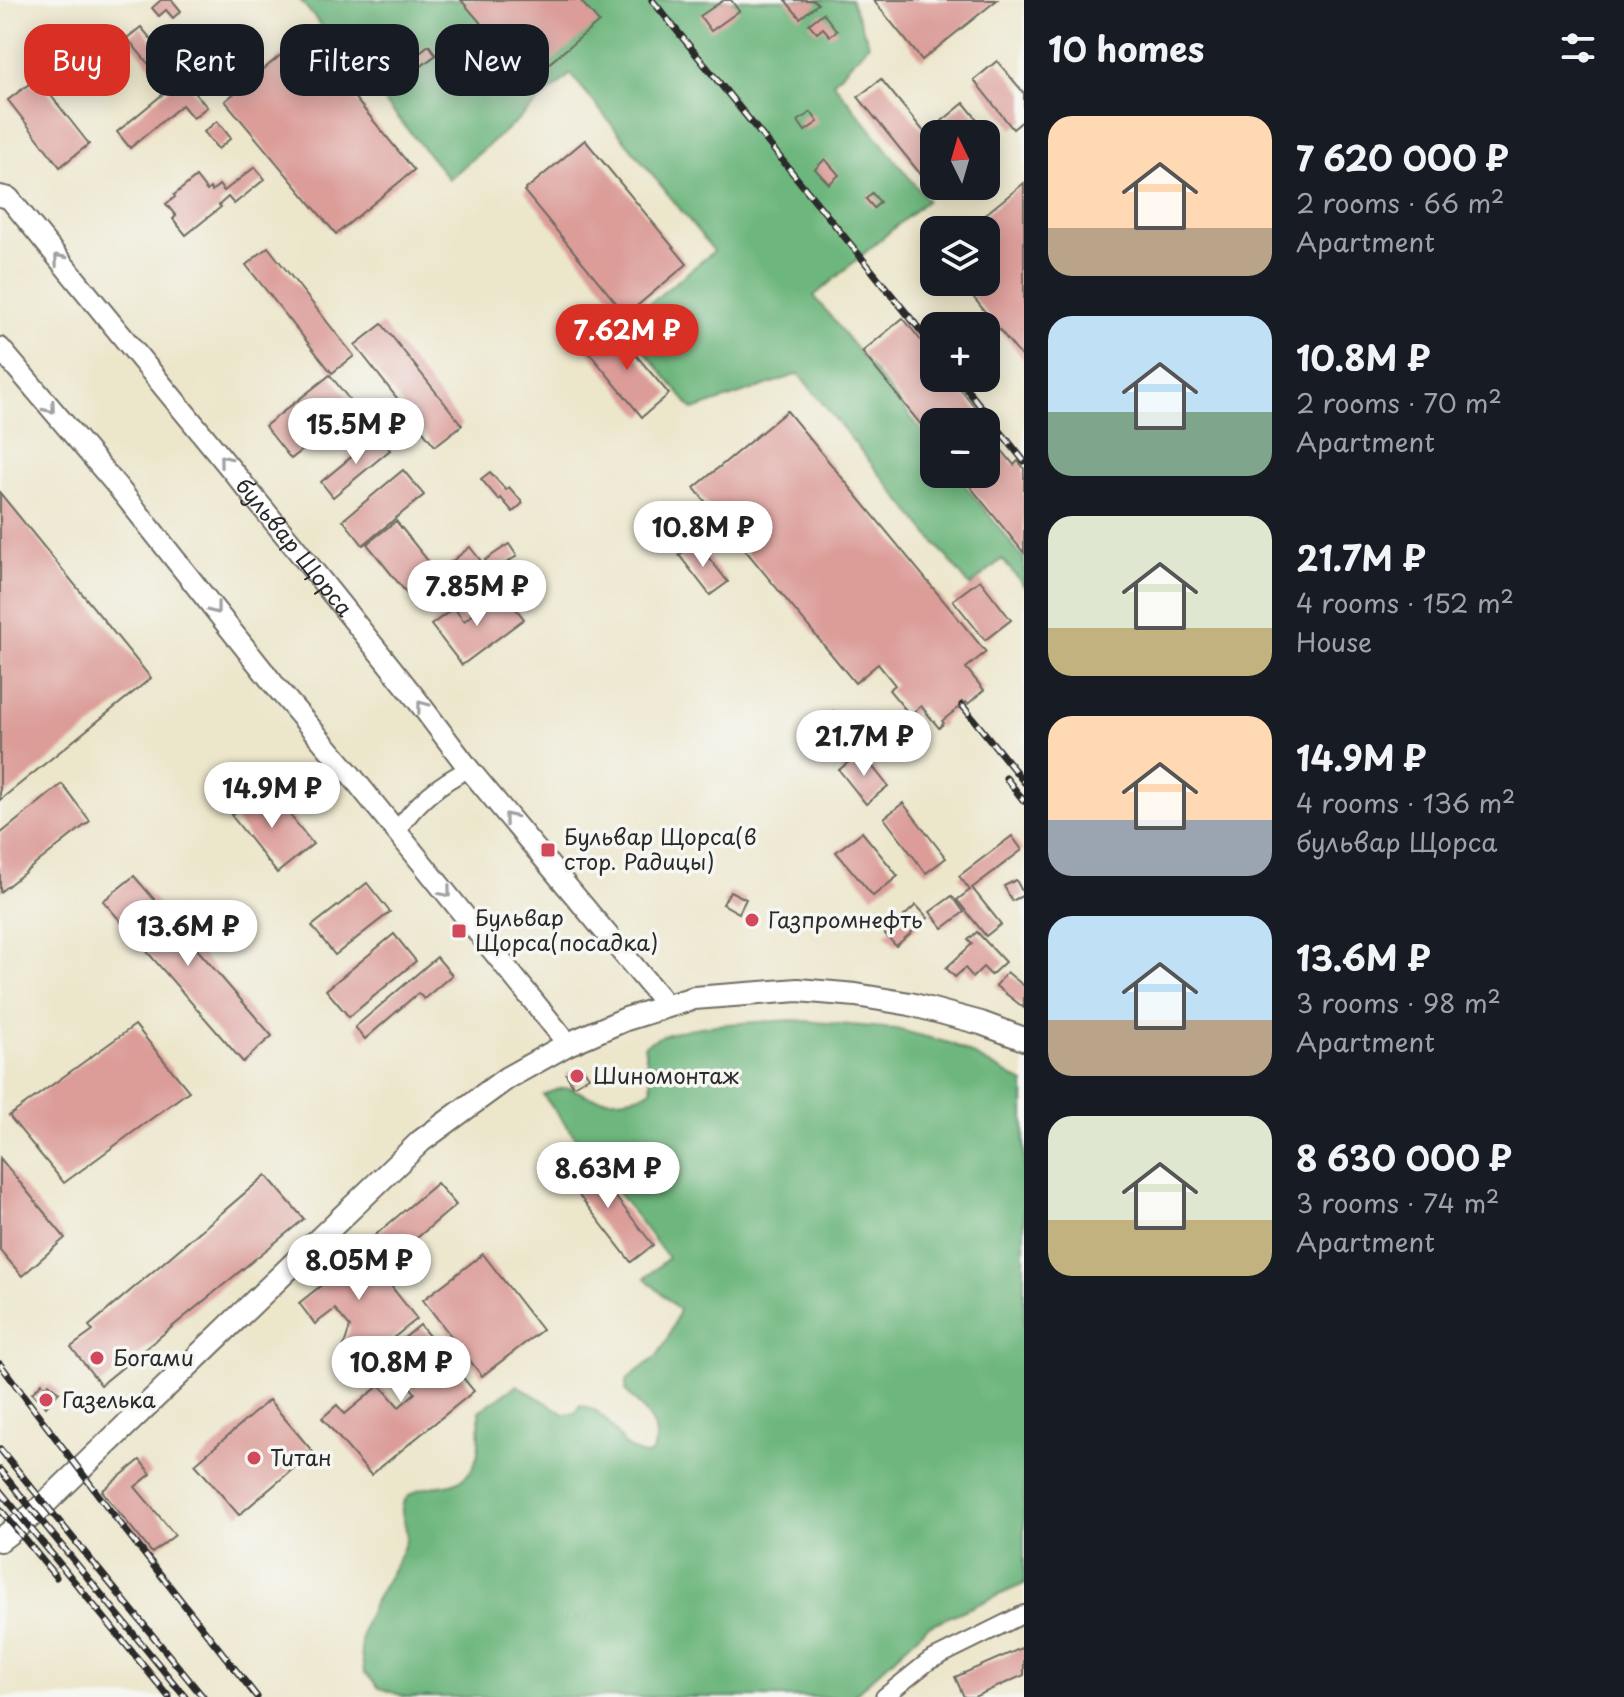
<!DOCTYPE html>
<html lang="en">
<head>
<meta charset="utf-8">
<style>
	body { margin:0; font-family:"Playpen Sans",sans-serif; background:#20242c; color:#f1f3f6; height:100vh; display:flex; flex-direction:column; font-size:30px; white-space:nowrap }
	* { box-sizing:border-box; margin:0 }
	p { font-size:26px; color:#9ea1a6 }
	.icon { flex:none; width:44px; height:44px; fill:none; stroke:currentColor; stroke-width:2; stroke-linecap:round; stroke-linejoin:round }
	.map { position:relative; flex:1; overflow:hidden }
	.panel { display:flex; flex-direction:column; background:#171b24; width:600px }
	.panel>* { flex:none }
	.hud { position:absolute; left:24px; top:24px; width:760px; height:72px; display:flex; gap:16px }
	.needle { width:52px; rotate:355deg }
	.buttons { position:absolute; left:920px; top:120px; display:grid; gap:16px }
	.buttons a { display:grid; place-items:center; width:80px; height:80px; border-radius:16px; background:#171b24; box-shadow:0 4px 20px #0003; font-size:40px }
	.price { position:absolute; translate:-50% -68px; padding:0 18px; border-radius:28px; background:#fff; color:#222; font-size:26px; line-height:52px; filter:drop-shadow(0 2px 4px #0008) }
	.price::after { content:''; position:absolute; left:50%; top:48px; width:24px; height:18px; margin-left:-12px; background:inherit; clip-path:polygon(0 0,100% 0,50% 100%) }
	.price.selected { background:#d93025; color:#fff }
	ul { padding:0; list-style:none }
	li { display:flex; align-items:center; gap:24px; height:200px; padding:0 24px }
	li span { display:grid; place-items:center; flex:none; width:224px; height:160px; border-radius:24px; color:#555 }
	li>.icon { margin-inline-start:auto }
	span .icon { width:96px; height:96px; fill:#fffc; stroke-width:1 }
	li b { font-size:34px }
	h2 { display:flex; justify-content:space-between; align-items:center; height:96px; padding:0 24px; font-size:34px }
	.tag { padding:0 28px; border-radius:24px; background:#171b24; box-shadow:0 4px 20px #0003; font-size:28px; line-height:72px }
	.tag.selected { background:#d93025; color:#fff }
	main { display:flex; flex:1; min-height:0 }
	.map>svg:first-child { display:block }
	.forest { fill:#6db67d; stroke:#4c7054; stroke-width:2 }
	.building { fill:#dc9d99 }
	.lines { fill:none; stroke-linecap:round; stroke-linejoin:round }
	.minor-casing { stroke:#6f6c63; stroke-width:20 }
	.tertiary-casing { stroke:#6f6c63; stroke-width:24 }
	.secondary-casing { stroke:#6f6c63; stroke-width:26 }
	.minor { stroke:#fff; stroke-width:16 }
	.tertiary { stroke:#fff; stroke-width:20 }
	.secondary { stroke:#fff; stroke-width:22 }
	.rail-casing { stroke:#2b2b2b; stroke-width:7 }
	.rail { stroke:#f6f6f2; stroke-width:4; stroke-dasharray:12; stroke-linecap:butt }
	.oneway { stroke:#a0a0a0 }
	.poi-dot { fill:#d1495b; stroke:#f6f6f2; stroke-width:3 }
	.labels { text-anchor:middle; stroke-width:7; stroke-linejoin:round; paint-order:stroke }
	.street-label { font-size:22px; fill:#2b2b2b; stroke:#f6f6f2 }
	.poi-label { font-size:22px; fill:#2b2b2b; stroke:#f6f6f2; text-anchor:start }
</style>
</head>
<body>
<main>
<div class="map">
<svg width="1024" height="1697" viewBox="0 0 1024 1697">
	<rect width="100%" height="100%" fill="#f6f6f2"/>
	<filter id="ink" filterUnits="userSpaceOnUse"><feTurbulence type="fractalNoise" baseFrequency=".0125" numOctaves="2"/><feDisplacementMap in="SourceGraphic" scale="16" xChannelSelector="R" yChannelSelector="G"/><feConvolveMatrix kernelMatrix="1 2 1 2 8 2 1 2 1" color-interpolation-filters="sRGB"/></filter>
	<filter id="wash" filterUnits="userSpaceOnUse"><feTurbulence type="fractalNoise" baseFrequency=".006" numOctaves="4" result="noise"/><feDisplacementMap in="SourceGraphic" scale="32" xChannelSelector="R" yChannelSelector="G"/><feGaussianBlur stdDeviation="1.8" result="paint"/><feColorMatrix in="noise" values="0 0 0 0 0 0 0 0 0 0 0 0 0 0 0 0 0 1.4 0 .05"/><feComposite in="paint" operator="in"/></filter>
	<g filter="url(#wash)">
		<rect width="100%" height="100%" fill="#ece6cb"/>
		<g class="forest">
			<path d="M300 0H851L869 44 833 82 927 200 814 296 934 446V474H956L1024 559V586L1002 559 970 586 799 374 693 410 623 325 714 251 571 74 449 179Z"/>
			<path d="M793 1020 896 1029 953 1044 1024 1083V1584L928 1626 852 1697H406L379 1688 364 1672C363 1663 360 1651 361 1642 364 1605 396 1574 406 1540 410 1527 395 1511 406 1499 414 1489 427 1487 439 1486 483 1483 480 1446 479 1411L517 1385 565 1414 575 1413 580 1405C586 1407 594 1409 599 1413 618 1428 621 1454 649 1455 669 1432 642 1408 626 1391V1380L657 1356 668 1338 679 1310 645 1278 668 1258 543 1095C551 1092 559 1087 567 1088 576 1088 583 1095 591 1097 608 1101 640 1100 652 1088L644 1046C673 1022 755 1023 793 1020Z"/>
		</g>
		<g id="blocks">
			<g class="building">
				<path d="M161 0H172L181 11 173 18 166 10 159 16 152 8Z"/>
				<path d="M461 0H580L599 22 529 80Z"/>
				<path d="M724 0H731L739 11 711 31 700 16Z"/>
				<path d="M785 0H814L818 4 800 18Z"/>
				<path d="M873 0H997L922 60Z"/>
				<path d="M823 13 837 31 830 36 823 28 817 33 809 24Z"/>
				<path d="M141 27 207 107 193 118 182 105 130 148 117 132 169 89 127 38Z"/>
				<path d="M304 36 414 170 336 234 225 101Z"/>
				<path d="M429 45 436 55 420 67 413 57Z"/>
				<path d="M997 61 1024 93V120L1013 129 974 80Z"/>
				<path d="M37 78 89 144 60 167 8 100Z"/>
				<path d="M881 79 934 144V167L922 176 858 97Z"/>
				<path d="M964 103 993 139 986 145V134H952L942 121Z"/>
				<path d="M811 112 818 122 805 131 798 121Z"/>
				<path d="M217 121 231 138 218 149 204 132Z"/>
				<path d="M585 140 687 264 626 315 524 191Z"/>
				<path d="M825 159 839 175 829 184 815 169Z"/>
				<path d="M255 167 265 179 234 204 228 197 219 205 221 207 186 235 173 219 176 216 166 204 175 197 174 195 196 177 207 191 210 188 212 191 219 185 224 191Z"/>
				<path d="M1024 183V360L961 282H986V230H966Z"/>
				<path d="M872 193 880 202 874 208 866 199Z"/>
				<path d="M268 247 354 356 332 373 246 265Z"/>
				<path d="M903 318 934 357V378H951L995 432 990 436 1014 465 1018 461 1024 468V553L960 474H986V422H934V441L862 352Z"/>
				<path d="M382 324 462 425 435 446 355 345Z"/>
				<path d="M612 327 669 394 642 417 586 349Z"/>
				<path d="M330 375 356 408 291 459 265 426Z"/>
				<path d="M787 411 986 652 966 668 984 690 968 704 966 702 942 721 944 723 939 728 921 706 910 715 889 690 895 685 878 664 855 683 694 488Z"/>
				<path d="M378 435 390 450 333 497 321 482Z"/>
				<path d="M403 470 424 495 363 545 343 520Z"/>
				<path d="M490 472 506 490 509 487 523 503 513 512 501 498 499 500 481 479Z"/>
				<path d="M0 493 151 678 0 800Z"/>
				<path d="M396 521 437 572 408 595 367 544Z"/>
				<path d="M696 542 728 582 710 595 679 555Z"/>
				<path d="M509 544 517 556 493 571 485 560Z"/>
				<path d="M470 547 492 575 463 598 441 570Z"/>
				<path d="M980 580 1011 620 985 640 953 600Z"/>
				<path d="M503 592 524 619 462 665 431 625 454 608 464 621Z"/>
				<path d="M833 711 856 740 839 754 816 725Z"/>
				<path d="M861 752 888 786 866 804 839 770Z"/>
				<path d="M62 784 90 821 0 892V834Z"/>
				<path d="M267 786 313 844 277 873 231 815Z"/>
				<path d="M903 803 946 858 926 873 884 818Z"/>
				<path d="M862 832 898 876 873 896 836 852Z"/>
				<path d="M1012 836 1022 850 972 888 1001 924 986 936 957 900 970 890 959 876Z"/>
				<path d="M134 876 272 1036 243 1062 103 901Z"/>
				<path d="M1016 880 1024 895 1012 901 1004 886Z"/>
				<path d="M367 883 390 912 335 955 312 926Z"/>
				<path d="M730 891 746 899 739 913 723 904Z"/>
				<path d="M952 896 964 912 943 928 930 912Z"/>
				<path d="M916 905 928 918 896 946 885 934Z"/>
				<path d="M977 932 1005 962 991 975 983 967 973 977 965 968 955 977 946 968 972 944 968 940Z"/>
				<path d="M394 934 416 961 349 1017 326 990Z"/>
				<path d="M437 957 452 975 424 999 418 993 365 1039 355 1027Z"/>
				<path d="M1007 972 1024 986V1008L996 986Z"/>
				<path d="M135 1025 189 1091 64 1183 9 1116Z"/>
				<path d="M582 1066 589 1077 573 1086 566 1074Z"/>
				<path d="M0 1158 65 1238 22 1276 0 1250Z"/>
				<path d="M586 1159 653 1245 631 1262 564 1176Z"/>
				<path d="M266 1175 304 1219 101 1385 71 1347 93 1331 89 1326Z"/>
				<path d="M437 1183 456 1205 386 1264 367 1242Z"/>
				<path d="M353 1238 417 1319 368 1358 340 1357 350 1327 335 1309 315 1324 299 1303 328 1280 317 1267Z"/>
				<path d="M483 1254 542 1330 482 1376 423 1300Z"/>
				<path d="M420 1325 474 1391 371 1475 322 1418 337 1405 345 1414 380 1385 399 1407 415 1393 385 1354Z"/>
				<path d="M42 1383 46 1387 49 1383 59 1392 46 1407 32 1393Z"/>
				<path d="M269 1400 313 1452 239 1515 195 1464Z"/>
				<path d="M140 1460 151 1474 135 1487 175 1535 152 1553 102 1491Z"/>
				<path d="M1024 1647V1675L974 1697H964L955 1677Z"/>
			</g>
		</g>
	</g>
	<g filter="url(#ink)">
		<use href="#blocks" fill-opacity="0" stroke="#6f6c63" stroke-width="2"/>
		<g class="lines">
			<defs>
				<g id="minor">
					<path d="M397 831C415 804 439 783 469 769"/>
					<path d="M884 1697 929 1661 1024 1614"/>
				</g>
				<g id="tertiary">
					<path id="s1" d="M0 196 9 198 293 545 417 700 469 769 667 1006"/>
					<path d="M0 348 117 486 276 687 351 775 568 1044"/>
				</g>
				<path id="secondary" d="M0 1540 35 1513 421 1141 507 1078 568 1044 626 1019 694 998 798 990 856 995 910 1004 981 1023 1024 1039"/>
			</defs>
			<use href="#minor" class="minor-casing"/>
			<use href="#tertiary" class="tertiary-casing"/>
			<use href="#secondary" class="secondary-casing"/>
			<use href="#minor" class="minor"/>
			<use href="#tertiary" class="tertiary"/>
			<use href="#secondary" class="secondary"/>
			<defs>
				<g id="rail">
					<path d="M652 0 934 347"/>
					<path d="M958 378 1024 461"/>
					<path d="M962 705 1024 782"/>
					<path d="M1006 778 1024 801"/>
					<path d="M0 1364 112 1513 257 1697"/>
					<path d="M0 1449 203 1697"/>
					<path d="M0 1470 185 1697"/>
					<path d="M0 1491 169 1697"/>
					<path d="M0 1509 56 1577"/>
				</g>
			</defs>
			<use href="#rail" class="rail-casing"/>
			<use href="#rail" class="rail"/>
		</g>
		<defs><path id="oneway-chevron" d="M-2-3.5L2.5 0L-2 3.5" fill="none" stroke-width="1.6" stroke-linecap="round" stroke-linejoin="round" transform="scale(2)"/></defs>
		<g class="oneway">
			<use href="#oneway-chevron" transform="translate(59 259) rotate(-130)"/>
			<use href="#oneway-chevron" transform="translate(50 408) rotate(50)"/>
			<use href="#oneway-chevron" transform="translate(224 460) rotate(-129)"/>
			<use href="#oneway-chevron" transform="translate(215 609) rotate(52)"/>
			<use href="#oneway-chevron" transform="translate(422 706) rotate(-127)"/>
			<use href="#oneway-chevron" transform="translate(509 818) rotate(-130)"/>
			<use href="#oneway-chevron" transform="translate(446 892) rotate(51)"/>
		</g>
	</g>
	<g class="poi-dot">
		<rect x="540" y="842" width="16" height="16" rx="4"/>
		<circle cx="752" cy="920" r="8"/>
		<rect x="451" y="923" width="16" height="16" rx="4"/>
		<circle cx="577" cy="1076" r="8"/>
		<circle cx="97" cy="1358" r="8"/>
		<circle cx="46" cy="1400" r="8"/>
		<circle cx="254" cy="1458" r="8"/>
	</g>
	<g class="labels">
		<g class="street-label">
			<text dy="8" stroke="none"><textPath href="#s1" startOffset="460">бульвар Щорса</textPath></text>
		</g>
		<g class="poi-label">
			<text x="564" y="845">Бульвар Щорса(в<tspan x="564" dy="25">стор. Радицы)</tspan></text>
			<text x="475" y="926">Бульвар<tspan x="475" dy="25">Щорса(посадка)</tspan></text>
			<text x="768" y="928">Газпромнефть</text>
			<text x="593" y="1084">Шиномонтаж</text>
			<text x="113" y="1366">Богами</text>
			<text x="62" y="1408">Газелька</text>
			<text x="270" y="1466">Титан</text>
		</g>
	</g>
</svg>
<div class="buttons">
<a><svg class="needle" viewBox="-14 -14 28 28"><path d="M0-13l5 13h-10z" fill="#e53935"/><path d="M0 13l5-13h-10z" fill="#9ea1a6"/></svg></a>
<a><svg class="icon" aria-label="layers" viewBox="0 0 24 24"><path d="M12 4l9 5-9 5-9-5zM3 14l9 5 9-5"/></svg></a>
<a>+</a>
<a>−</a>
</div>
<b class="price selected" style="left:627px;top:372px">7.62M ₽</b>
<b class="price" style="left:356px;top:466px">15.5M ₽</b>
<b class="price" style="left:703px;top:569px">10.8M ₽</b>
<b class="price" style="left:477px;top:628px">7.85M ₽</b>
<b class="price" style="left:864px;top:778px">21.7M ₽</b>
<b class="price" style="left:272px;top:830px">14.9M ₽</b>
<b class="price" style="left:188px;top:968px">13.6M ₽</b>
<b class="price" style="left:608px;top:1210px">8.63M ₽</b>
<b class="price" style="left:359px;top:1302px">8.05M ₽</b>
<b class="price" style="left:401px;top:1404px">10.8M ₽</b>
<div class="hud">
<a class="tag selected">Buy</a>
<a class="tag">Rent</a>
<a class="tag">Filters</a>
<a class="tag">New</a>
</div>
</div>
<section class="panel">
<h2>10 homes<svg class="icon" aria-label="filters" viewBox="0 0 24 24"><path d="M4 7h16M4 17h16"/><circle cx="9" cy="7" r="2"/><circle cx="15" cy="17" r="2"/></svg></h2>
<ul>
<li><span style="background:linear-gradient(#ffd9b3 70%,#b9a48a 0)"><svg class="icon" aria-label="home" viewBox="0 0 24 24"><path d="M3 11l9-7 9 7M6 9v11h12V9"/></svg></span><div><b>7 620 000 ₽</b><p>2 rooms · 66 m²</p><p>Apartment</p></div></li>
<li><span style="background:linear-gradient(#bfe0f5 60%,#7fa58c 0)"><svg class="icon" aria-label="home" viewBox="0 0 24 24"><path d="M3 11l9-7 9 7M6 9v11h12V9"/></svg></span><div><b>10.8M ₽</b><p>2 rooms · 70 m²</p><p>Apartment</p></div></li>
<li><span style="background:linear-gradient(#dfe7d0 70%,#c2b280 0)"><svg class="icon" aria-label="home" viewBox="0 0 24 24"><path d="M3 11l9-7 9 7M6 9v11h12V9"/></svg></span><div><b>21.7M ₽</b><p>4 rooms · 152 m²</p><p>House</p></div></li>
<li><span style="background:linear-gradient(#ffd9b3 65%,#9aa5b1 0)"><svg class="icon" aria-label="home" viewBox="0 0 24 24"><path d="M3 11l9-7 9 7M6 9v11h12V9"/></svg></span><div><b>14.9M ₽</b><p>4 rooms · 136 m²</p><p>бульвар Щорса</p></div></li>
<li><span style="background:linear-gradient(#bfe0f5 65%,#b9a48a 0)"><svg class="icon" aria-label="home" viewBox="0 0 24 24"><path d="M3 11l9-7 9 7M6 9v11h12V9"/></svg></span><div><b>13.6M ₽</b><p>3 rooms · 98 m²</p><p>Apartment</p></div></li>
<li><span style="background:linear-gradient(#dfe7d0 65%,#c2b280 0)"><svg class="icon" aria-label="home" viewBox="0 0 24 24"><path d="M3 11l9-7 9 7M6 9v11h12V9"/></svg></span><div><b>8 630 000 ₽</b><p>3 rooms · 74 m²</p><p>Apartment</p></div></li>
</ul>
</section>
</main>
</body>
</html>
